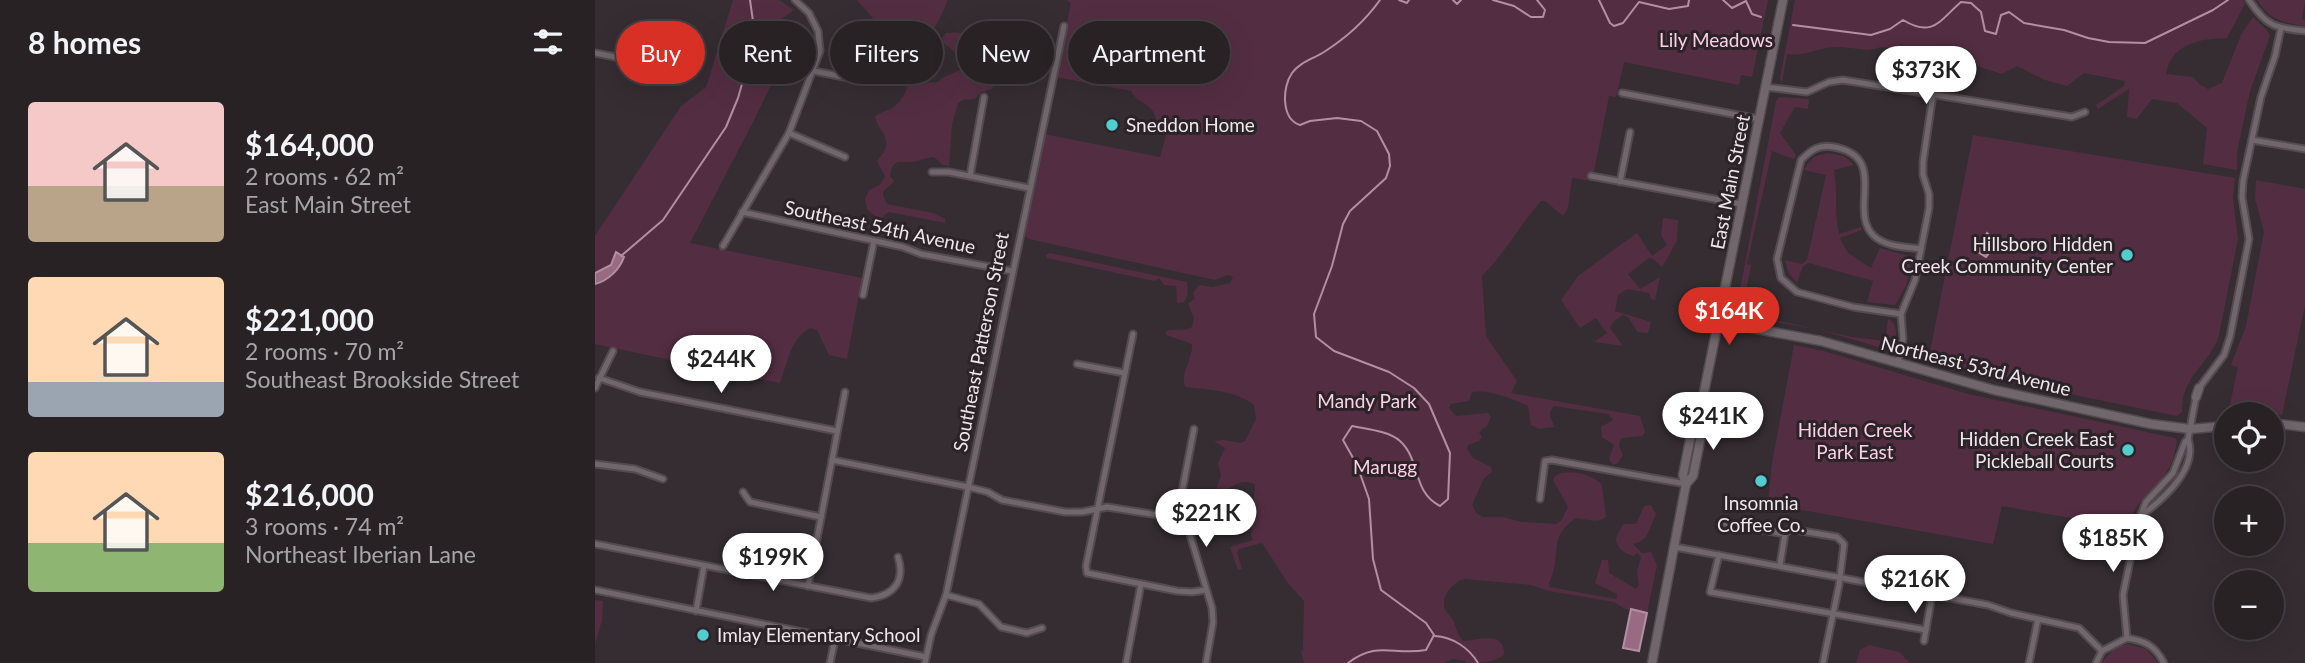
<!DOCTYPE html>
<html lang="en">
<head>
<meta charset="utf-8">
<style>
	body { margin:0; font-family:Lato,sans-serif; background:#342f32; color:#f1f3f6; height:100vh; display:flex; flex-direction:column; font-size:26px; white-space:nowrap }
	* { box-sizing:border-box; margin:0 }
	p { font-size:23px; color:#a5a4a7 }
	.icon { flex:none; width:38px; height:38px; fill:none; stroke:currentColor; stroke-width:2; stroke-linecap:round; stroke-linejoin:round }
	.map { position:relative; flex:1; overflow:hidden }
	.drawer { display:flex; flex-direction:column; background:#282225; width:595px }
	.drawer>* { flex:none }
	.banner { position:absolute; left:21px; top:21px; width:665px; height:63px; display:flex; gap:14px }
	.controls { position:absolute; left:1619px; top:402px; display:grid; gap:14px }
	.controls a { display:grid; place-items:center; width:70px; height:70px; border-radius:50%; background:#282225; box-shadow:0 7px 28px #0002,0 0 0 2px #443f42; font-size:35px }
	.price { position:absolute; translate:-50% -60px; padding:0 16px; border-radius:24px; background:#fff; color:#222; font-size:23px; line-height:46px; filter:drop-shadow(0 2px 4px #0008) }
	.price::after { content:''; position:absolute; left:50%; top:42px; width:21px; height:16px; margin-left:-10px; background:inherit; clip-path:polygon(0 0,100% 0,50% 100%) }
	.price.active { background:#d93025; color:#fff }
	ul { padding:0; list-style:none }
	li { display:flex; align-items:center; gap:21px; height:175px; padding:0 28px }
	li span { display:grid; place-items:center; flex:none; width:196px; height:140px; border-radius:7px; color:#555 }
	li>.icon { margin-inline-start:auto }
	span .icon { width:84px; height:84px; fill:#fffc; stroke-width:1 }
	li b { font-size:30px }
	h2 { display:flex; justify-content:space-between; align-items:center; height:84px; padding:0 28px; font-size:30px }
	.tag { padding:0 24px; border-radius:32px; background:#282225; box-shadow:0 7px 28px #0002,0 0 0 2px #443f42; font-size:24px; line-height:63px }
	.tag.active { background:#d93025; color:#fff }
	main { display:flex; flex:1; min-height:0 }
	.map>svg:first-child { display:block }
	.green { fill:#532e42 }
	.water { fill:#986b82; stroke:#b290a1; stroke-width:2 }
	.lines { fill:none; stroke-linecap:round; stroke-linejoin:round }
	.stream { stroke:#b290a1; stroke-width:2 }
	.street-casing { stroke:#534c4f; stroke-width:9 }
	.secondary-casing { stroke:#534c4f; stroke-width:11 }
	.street { stroke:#70666b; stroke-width:5 }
	.secondary { stroke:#70666b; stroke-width:8 }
	.poi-dot { fill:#52cdcf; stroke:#2b2327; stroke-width:2.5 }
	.labels { text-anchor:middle; stroke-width:6; stroke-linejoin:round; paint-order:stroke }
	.park-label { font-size:19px; fill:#fbcfe5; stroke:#2b2327 }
	.poi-label { font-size:19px; fill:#ede7ea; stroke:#2b2327; text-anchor:start }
	.street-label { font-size:19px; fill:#ede7ea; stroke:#2b2327 }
</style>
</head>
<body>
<main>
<section class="drawer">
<h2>8 homes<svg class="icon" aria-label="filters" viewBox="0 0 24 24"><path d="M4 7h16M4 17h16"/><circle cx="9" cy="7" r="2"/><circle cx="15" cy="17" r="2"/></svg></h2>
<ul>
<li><span style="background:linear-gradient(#f6c9c9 60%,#b9a48a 0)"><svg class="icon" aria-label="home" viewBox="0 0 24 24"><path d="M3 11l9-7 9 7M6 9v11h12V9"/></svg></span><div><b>$164,000</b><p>2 rooms · 62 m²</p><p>East Main Street</p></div></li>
<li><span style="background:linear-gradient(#ffd9b3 75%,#9aa5b1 0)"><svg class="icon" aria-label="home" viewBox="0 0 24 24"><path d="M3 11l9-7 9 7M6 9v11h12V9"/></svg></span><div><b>$221,000</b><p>2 rooms · 70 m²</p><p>Southeast Brookside Street</p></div></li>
<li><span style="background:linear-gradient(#ffd9b3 65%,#8fb573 0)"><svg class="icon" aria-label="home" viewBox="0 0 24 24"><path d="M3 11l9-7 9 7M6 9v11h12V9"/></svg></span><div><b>$216,000</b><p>3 rooms · 74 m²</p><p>Northeast Iberian Lane</p></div></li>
</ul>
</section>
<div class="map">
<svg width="1710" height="663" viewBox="0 0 1710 663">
	<rect width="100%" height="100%" fill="#352d31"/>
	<g class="green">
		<path d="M138 0H184L199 10 181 23 196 44 158 122 95 243 267 278 252 359 234 355 222 330 215 328C195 339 193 362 185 383L0 344V236L86 106 111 87Z"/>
		<path d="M262 0H352C349 13 341 23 336 35 334 42 334 50 332 57 329 68 320 86 343 82 350 74 363 73 371 66L372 61 348 43 347 38 351 33C364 32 369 32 380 41 381 63 379 71 399 84L397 89 386 92 380 99 368 100 363 103 357 125 354 166 348 165 339 157C332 158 328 159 322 161 308 165 298 154 295 176L299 181C291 192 283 187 292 204L338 213 350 219V223L294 212 289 215 285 233 279 235 275 232 281 217 272 209 270 199 274 190 285 185 290 176 282 161C302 139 285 135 280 117 286 111 294 111 300 106 313 94 315 80 317 63L294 68 290 67 283 51 290 46 287 29Z"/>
		<path d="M472 0H1173L1157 77 1146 75 1144 85 1029 62 1021 97 1014 96 997 181 977 178 973 208 968 216 950 201H946C925 225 910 253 887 276L891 336 922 381 916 393 1045 416 1050 432 1047 436 1026 438 1024 446 1028 455 1023 463 1018 465 1014 459 1019 445 1007 437 1006 427 1018 420 1013 414 959 406C951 414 957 418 959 427L944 429 936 425 933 406C917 399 895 389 877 392L874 401 856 404 854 408 861 416 893 413 896 417 892 426 884 432 887 437 884 441 873 445 872 449 878 458 896 467 897 472 889 478 877 505 882 514 888 517H908L927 522 961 524 966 521 973 507 958 480 960 476C972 468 998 474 1007 485L1011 517C1003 524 991 519 981 518 951 538 968 556 954 583L955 587 1021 599 1022 594 1000 583 1007 560H1013L1014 573 1041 589 1044 585 1042 571 1046 557 1042 553 1038 556C1029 553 1021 548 1021 538L1028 524H1041L1049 506 1056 505 1061 514C1054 528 1054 541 1038 544L1047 553 1056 552 1062 565 1052 613 1030 609 1019 602 954 591 936 585 870 579C860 581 847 594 849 605 849 611 855 615 858 620 862 628 861 634 869 641 883 640 910 630 909 655 897 663 885 663 871 663V661L858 659 849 663H709L706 651H708L709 601 693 583 667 543 644 549 642 552 647 569 643 570 635 547 658 540 656 535 660 485C649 477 633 487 627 496H622V486L626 476 623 463 630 448 619 441 628 440 646 443 650 441 661 419 659 405C640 390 613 390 590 387 585 372 598 360 597 344L571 335V331C580 328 588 332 597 327L599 318 593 304 600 298 598 293 604 285 618 287 635 283 638 277 633 275 620 280 434 239 428 234 449 134 565 157 571 135C562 128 563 120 557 110 551 102 540 101 536 91L461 77 476 3Z"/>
		<path d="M1200 0H1648L1650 4 1632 38C1606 39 1577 42 1571 74L1598 77 1604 84 1613 89 1627 83 1646 35 1658 17C1663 23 1673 29 1675 36L1655 91 1642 152V170L1608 164 1612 128 1582 103 1557 99 1542 119 1532 117 1534 89 1503 109 1501 105 1529 86 1530 81 1489 73 1472 86 1450 80 1422 66 1407 74 1385 67 1378 61 1287 47C1272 53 1259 47 1242 47 1224 47 1209 57 1192 54L1187 83 1185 78Z"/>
		<path d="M1662 0H1710L1707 19 1710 20V26C1688 23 1675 20 1662 0Z"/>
		<path d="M1184 97 1214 99 1213 109 1200 107 1185 133 1201 155 1199 159 1177 151 1152 264 1156 265 1147 313 1257 337 1290 341 1293 319C1304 323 1302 342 1297 351L1225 330 1145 315 1141 311 1181 101Z"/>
		<path d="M1378 135 1640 178 1638 198 1643 239 1624 335C1615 365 1586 375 1587 412L1582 416 1401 379 1314 355 1313 353 1334 357Z"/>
		<path d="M1232 153 1249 156 1259 165 1239 170C1243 191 1239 212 1244 234L1266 227 1267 230 1245 238 1252 252 1276 268 1285 248 1317 257 1311 286 1300 305 1272 302 1278 281 1214 263 1208 266 1202 283 1193 272 1190 260 1207 264 1212 260 1231 175 1209 170 1210 168 1219 157Z"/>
		<path d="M1661 180 1710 189V305L1687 415 1663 413 1633 414 1643 367 1636 365 1651 326 1669 232 1660 199Z"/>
		<path d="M1068 218 1083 220 1082 241 1067 267 1058 259 1054 258 1033 274 1045 289 1065 277 1060 300 1056 299 1054 293 1032 289 1023 295 1020 311 1056 322 1053 333 1043 332 1033 317 1028 315 1019 321 1015 328 1028 346 999 342 1012 333 1001 318 985 328 966 300 983 276 1042 233 1057 256 1072 245 1066 235Z"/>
		<path d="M455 253 592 282 593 294 589 302 582 303 581 286 569 285 564 278 559 281 452 258 451 255Z"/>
		<path d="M1199 345 1229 351 1373 394 1580 438 1582 441C1580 451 1579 460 1574 468 1559 494 1542 495 1532 528L1407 506 1398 544 1173 504 1177 463Z"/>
		<path d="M0 600 8 601 7 620 0 644Z"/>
		<path d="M1533 644 1551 649 1563 663H1506L1520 648Z"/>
		<path d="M1274 645 1304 652 1315 663H1261L1265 650Z"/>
	</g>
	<g class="water">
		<path d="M1392 233 1402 243 1391 257 1381 251Z"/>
		<path d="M21 252 29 257C25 269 13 281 0 284V273L16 265Z"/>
		<path d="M1036 609 1052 613 1044 651 1028 648Z"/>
	</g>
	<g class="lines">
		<g class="stream">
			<path d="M785 0C770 21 751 38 729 52 718 59 705 62 697 73 687 87 686 119 705 125L715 121 742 118 766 121 782 131 794 154 795 166 791 178 755 211 748 224 737 266 719 314 721 337 739 351 794 372 819 388 834 404 855 453 853 499 845 506C817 492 826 460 805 441 794 431 771 429 757 426L748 440 762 465 774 499 778 559 786 590 831 623 839 635"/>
			<path d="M804 0 812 3 814 0"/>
			<path d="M858 0 862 4 866 0"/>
			<path d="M898 0 919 6 936 17H948L950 10 942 0"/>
			<path d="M1004 0 1015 23 1019 26 1028 23 1044 2 1074 9 1093 6 1094 0"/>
			<path d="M1128 0 1137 8 1151 1 1157 14 1166 17"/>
			<path d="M1198 25 1276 35 1295 29 1308 20C1338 38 1344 21 1366 2L1376 3 1386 12 1390 31 1401 34 1406 15 1414 12 1429 23 1469 30 1493 38 1514 42 1550 43 1618 10 1633 0"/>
			<path d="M26 256 68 220 131 127 143 98 151 70 158 21 155 0"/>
			<path d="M840 636C858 637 874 648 883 663"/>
			<path d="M753 663C783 640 798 656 831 650L839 635"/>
		</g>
		<defs>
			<g id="street">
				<path d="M1654 0C1671 26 1680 28 1710 31"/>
				<path d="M0 53 65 66"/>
				<path d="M219 71 254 78 269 75"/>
				<path d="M1170 87 1212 92 1234 82 1248 80 1477 117 1490 112"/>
				<path d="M1027 93 1164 119"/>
				<path d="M194 133 250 157"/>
				<path d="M1657 140 1710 149"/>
				<path d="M337 172H354L434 188"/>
				<path d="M375 176 389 97"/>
				<path d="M996 176 1146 204"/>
				<path d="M1025 182 1035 132"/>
				<path d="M147 212 308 247 326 254 417 271"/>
				<path d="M128 246 194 133 225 51 223 31 214 13 200 0"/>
				<path d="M268 295 279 241"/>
				<path d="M1306 314 1258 307 1202 292 1186 278 1182 259 1206 160C1216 150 1224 144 1239 147 1295 157 1252 211 1279 236 1291 247 1311 247 1326 249"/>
				<path d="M538 334 491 566 492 573 582 591 597 592 610 590"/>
				<path d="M1303 363 1308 339 1306 314 1320 280 1334 208V194L1328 175V162L1338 94"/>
				<path d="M482 364 529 373"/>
				<path d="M4 378 45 392 242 431"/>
				<path d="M0 388 18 351"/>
				<path d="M1604 388 1629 355 1635 337 1654 239 1647 197 1648 181 1666 97 1680 56 1686 28"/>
				<path d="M599 429 586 497 587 508 617 608 618 622 611 663"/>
				<path d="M237 460 373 487 393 492 407 500 470 512H487L512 507 588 519"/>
				<path d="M0 464 40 469 68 479"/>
				<path d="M148 492 155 502 226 517"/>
				<path d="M945 499 950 461 957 460 1091 484"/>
				<path d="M1546 516C1567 500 1604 469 1593 439L1601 397"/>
				<path d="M1130 523 1190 534"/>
				<path d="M0 544 276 598C300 595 310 580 303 557"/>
				<path d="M1080 547 1393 605 1416 613 1484 628 1507 651"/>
				<path d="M1124 555 1115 592 1331 630"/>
				<path d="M1185 565 1190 534 1195 529 1242 537 1249 544 1244 585 1228 663"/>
				<path d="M213 586 250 392"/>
				<path d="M0 590 331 657"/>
				<path d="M351 595 384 604 406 627 432 633 447 628"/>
				<path d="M101 611 109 566"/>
				<path d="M1532 638 1528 595 1543 522 1551 502 1578 473 1590 442 1593 439"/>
				<path d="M1532 638C1551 641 1560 646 1569 663"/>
				<path d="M1329 641 1337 595"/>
				<path d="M235 663 240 639"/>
				<path d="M330 663 336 635 351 595 469 26"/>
				<path d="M531 663 546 584"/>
				<path d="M1434 663 1443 619"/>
				<path d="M1501 663 1507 651 1532 638"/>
			</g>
			<g id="secondary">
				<path d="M1124 322 1226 341 1399 390 1556 424 1595 429 1631 426"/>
				<path d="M1601 397 1604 388"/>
				<path d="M1676 423 1710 427"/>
				<path d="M1091 484 1098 476 1109 421 1105 412"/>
				<path d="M1057 663 1091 484 1088 475 1099 420 1105 412 1188 0"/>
			</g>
		</defs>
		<use href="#street" class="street-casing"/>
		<use href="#secondary" class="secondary-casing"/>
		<use href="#street" class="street"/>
		<use href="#secondary" class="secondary"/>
	</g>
	<g class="poi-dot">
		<circle cx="517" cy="125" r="7"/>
		<circle cx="1532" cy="255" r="7"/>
		<circle cx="1533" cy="450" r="7"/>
		<circle cx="1166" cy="481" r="7"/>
		<circle cx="108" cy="635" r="7"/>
	</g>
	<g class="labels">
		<g class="park-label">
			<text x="1121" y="47">Lily Meadows</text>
			<text x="772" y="408">Mandy Park</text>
			<text x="1260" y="437">Hidden Creek<tspan x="1260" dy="22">Park East</tspan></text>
			<text x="790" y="474">Marugg</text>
		</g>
		<g class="poi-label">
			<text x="531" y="132">Sneddon Home</text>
			<text x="1518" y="251" text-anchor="end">Hillsboro Hidden<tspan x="1518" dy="22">Creek Community Center</tspan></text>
			<text x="1519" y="446" text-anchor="end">Hidden Creek East<tspan x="1519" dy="22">Pickleball Courts</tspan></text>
			<text x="1166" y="510" text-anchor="middle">Insomnia<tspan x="1166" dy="22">Coffee Co.</tspan></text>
			<text x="122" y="642">Imlay Elementary School</text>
		</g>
		<g class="street-label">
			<text transform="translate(1135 182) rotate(-79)" y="7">East Main Street</text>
			<text transform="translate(285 227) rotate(12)" y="7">Southeast 54th Avenue</text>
			<text transform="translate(386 342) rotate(-79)" y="7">Southeast Patterson Street</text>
			<text transform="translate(1381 366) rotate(14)" y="7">Northeast 53rd Avenue</text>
		</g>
	</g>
</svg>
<div class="controls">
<a><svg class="icon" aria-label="locate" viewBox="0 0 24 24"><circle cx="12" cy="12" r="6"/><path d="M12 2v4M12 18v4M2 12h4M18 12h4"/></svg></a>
<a>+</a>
<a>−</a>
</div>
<b class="price" style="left:1331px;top:106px">$373K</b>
<b class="price active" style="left:1134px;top:347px">$164K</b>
<b class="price" style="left:126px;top:395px">$244K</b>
<b class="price" style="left:1118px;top:452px">$241K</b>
<b class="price" style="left:611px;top:549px">$221K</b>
<b class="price" style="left:1518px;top:574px">$185K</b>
<b class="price" style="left:178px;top:593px">$199K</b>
<b class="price" style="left:1320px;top:615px">$216K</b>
<div class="banner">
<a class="tag active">Buy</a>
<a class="tag">Rent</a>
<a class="tag">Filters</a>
<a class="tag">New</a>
<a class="tag">Apartment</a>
</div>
</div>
</main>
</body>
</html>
